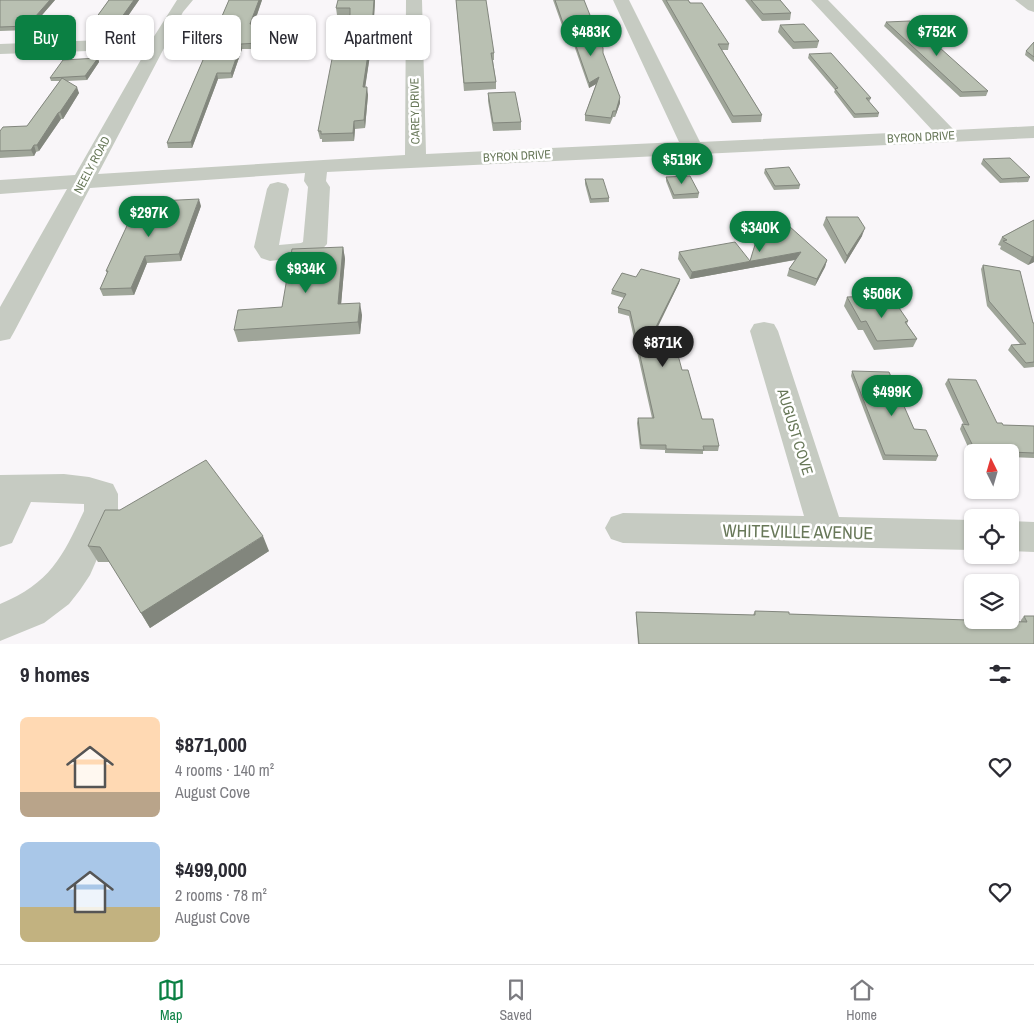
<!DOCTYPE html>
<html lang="en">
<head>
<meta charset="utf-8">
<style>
	body { margin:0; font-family:"Archivo Narrow",sans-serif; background:#f7f7f7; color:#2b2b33; height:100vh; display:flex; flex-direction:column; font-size:19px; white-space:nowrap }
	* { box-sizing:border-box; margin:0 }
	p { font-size:16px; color:#7c7c81 }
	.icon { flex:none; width:28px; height:28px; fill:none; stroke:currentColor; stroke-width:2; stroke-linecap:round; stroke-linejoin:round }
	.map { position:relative; height:644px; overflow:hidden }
	.side { display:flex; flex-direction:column; background:#fff; flex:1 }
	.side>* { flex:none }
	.hud { position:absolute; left:15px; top:15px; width:500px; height:45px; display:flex; gap:10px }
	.needle { width:32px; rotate:355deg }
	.tools { position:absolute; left:964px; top:444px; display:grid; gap:10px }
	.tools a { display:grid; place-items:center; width:55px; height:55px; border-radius:8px; background:#fff; box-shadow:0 1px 4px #0004; font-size:25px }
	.price { position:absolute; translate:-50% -42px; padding:0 11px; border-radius:18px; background:#0b8043; color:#fff; font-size:16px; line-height:32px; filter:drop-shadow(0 1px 2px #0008) }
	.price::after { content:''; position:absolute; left:50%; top:30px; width:15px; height:11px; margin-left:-8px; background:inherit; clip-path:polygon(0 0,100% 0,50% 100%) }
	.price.active { background:#222; color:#fff }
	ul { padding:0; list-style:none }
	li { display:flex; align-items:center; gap:15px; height:125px; padding:0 20px }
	li span { display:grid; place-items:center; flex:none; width:140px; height:100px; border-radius:8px; color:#555 }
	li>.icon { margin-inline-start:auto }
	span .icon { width:60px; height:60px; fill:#fffc; stroke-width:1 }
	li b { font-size:21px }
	h2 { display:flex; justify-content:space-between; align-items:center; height:60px; padding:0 20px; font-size:21px }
	.tag { padding:0 18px; border-radius:8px; background:#fff; box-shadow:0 1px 4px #0004; font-size:18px; line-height:45px }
	.tag.active { background:#0b8043; color:#fff }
	.menu { display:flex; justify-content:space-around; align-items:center; height:70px; border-top:1px solid #e1e1e2; background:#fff; font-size:14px; color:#7c7c81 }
	.menu a { display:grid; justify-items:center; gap:2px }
	.menu .active { color:#0b8043 }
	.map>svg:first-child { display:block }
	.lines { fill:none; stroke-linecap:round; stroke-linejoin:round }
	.minor { fill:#c6cbc2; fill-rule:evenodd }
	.wall { fill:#9fa599 }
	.shaded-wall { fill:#82867d }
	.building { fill:#b9c0b2; stroke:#82867d }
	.labels { text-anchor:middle; stroke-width:5; stroke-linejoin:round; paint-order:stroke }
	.far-street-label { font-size:12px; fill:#687859; stroke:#fff }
	.street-label { font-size:15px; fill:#687859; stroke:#fff }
	.near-street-label { font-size:18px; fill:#687859; stroke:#fff }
</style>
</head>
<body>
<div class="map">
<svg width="1034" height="644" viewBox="0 0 1034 644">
	<rect width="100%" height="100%" fill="#f9f6f9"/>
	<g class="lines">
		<g class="minor">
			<path d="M177 0H193L183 12 98 174 405 155 406 0H422L426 154 679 142 613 0H629L700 142 933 131 811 0H828L954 130 1034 126V138L327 172 326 181 330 187 327 244 317 255 270 261 261 258 254 247 267 189 270 184 278 182 286 184 289 189 279 245 301 243 303 242 308 187 304 181 305 173 90 188 14 332 10 339 0 341V307L67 189 0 194V180L75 175 147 49 0 54V44L153 38Z"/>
			<path d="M1015 0H1034V12L1028 10Z"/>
			<path d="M764 322 774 324 778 331 839 517 972 520V550L623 543 611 539 605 528 611 517 623 513 804 516 750 331 754 324Z"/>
			<path d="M64 474 89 477 113 484 118 494V511L90 575 80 590 69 604 44 623 0 641V604C50 583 62 558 84 511V504L31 502 12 543 0 547V475Z"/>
			<path d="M1010 521 1034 522V552L1010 551Z"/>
		</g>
	</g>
	<g class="wall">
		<path d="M0 0H55L29 30 0 31Z"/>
		<path d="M109 0H139L121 26 95 27 93 22Z"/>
		<path d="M229 0H262L254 24 265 29 259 49H242L232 78 218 79 192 148H168L167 143Z"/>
		<path d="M375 0 373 35 365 87 368 95 365 128 355 129 354 141 322 142V139H320L318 131 343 58 350 15H337L336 8Z"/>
		<path d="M456 0 494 53V60H493L496 82V89L464 91Z"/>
		<path d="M553 0H584L603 53 620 103 615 117H613L610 124 585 121V115L596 84 589 88 569 31H564Z"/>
		<path d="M662 0H688L729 44 728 50H722L762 115 761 122 732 123Z"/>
		<path d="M745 0H780L791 13 790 20 762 21Z"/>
		<path d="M886 22 988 91 986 96 960 97 884 26Z"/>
		<path d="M780 25 819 41 817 48 793 49 778 32Z"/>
		<path d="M1034 42V62L1025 55 1026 51Z"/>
		<path d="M809 54 871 98 869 102 879 113 878 117 854 118 834 92 835 90 808 58Z"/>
		<path d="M98 58 99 62 87 80 67 81 79 93 63 119H61L39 151 36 152 34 156 0 158V131L27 126 60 81H51L50 78Z"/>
		<path d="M488 94 521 122V130L493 131 488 101Z"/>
		<path d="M983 159 1030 177 1028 182 1000 183 981 164Z"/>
		<path d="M765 169 800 185 799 189 774 190 764 173Z"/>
		<path d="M666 177 699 193 698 198 673 199 666 181Z"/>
		<path d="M585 179 609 198V202L590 203 585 184Z"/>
		<path d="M201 206 181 261 147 263 134 295 103 296 100 289 107 273 106 271Z"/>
		<path d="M826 217 862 236 845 264 823 225Z"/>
		<path d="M1034 220V262L1028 265 1000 249 1001 246 998 245 1002 237Z"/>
		<path d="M758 235 827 260 825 267 815 286 787 276 789 269 795 260 690 279 678 259 679 252 750 261Z"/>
		<path d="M343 247 345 259 341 304 362 315 360 334 238 342 234 330 282 307Z"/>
		<path d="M983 265 1033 323H1034V367L1024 368 1008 350 1011 345 1020 344 987 306 981 269Z"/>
		<path d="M636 277 680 279 679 283 655 333 682 370 702 419 719 446 718 451H703V454L665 453V450L640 449 637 423 638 418H652L629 316 618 313V308L624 298 611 294 612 290Z"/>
		<path d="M847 297 879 303 908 321 907 324 917 339 913 347 874 350 863 330H858L844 306Z"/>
		<path d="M852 371 914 429 938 456 936 461 883 460 851 376Z"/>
		<path d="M948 379 997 423 1003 425 1034 426V458L1011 457 1010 459V452H972V456L960 429 962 424 964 425 945 384Z"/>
		<path d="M88 546 269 551 150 628 110 562H98Z"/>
		<path d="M755 611 789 614 1021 622V620L1024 616H1034V644H638L636 616V612L753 615Z"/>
	</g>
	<g class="shaded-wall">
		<path d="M50 0H55L29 30 27 26Z"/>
		<path d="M134 0H139L121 26 119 21Z"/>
		<path d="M259 0H262L252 29 250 24Z"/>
		<path d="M374 0H375L373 35 364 95 363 87Z"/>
		<path d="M264 24 265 29 259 49 258 43Z"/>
		<path d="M241 44 242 49 232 78 231 73Z"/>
		<path d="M98 58 99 62 87 80 85 76Z"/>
		<path d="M217 73 218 79 192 148 191 142Z"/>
		<path d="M599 77 598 83 589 88V83Z"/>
		<path d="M77 87 79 93 63 119 60 112Z"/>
		<path d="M367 87 368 95 365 128 364 120Z"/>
		<path d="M620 97V103L615 117 616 111Z"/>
		<path d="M58 113 61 119 39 151 37 145Z"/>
		<path d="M354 121 355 129 354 141 353 133Z"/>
		<path d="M34 145 36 152 34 156 31 150Z"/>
		<path d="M199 199 201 206 181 261 179 254Z"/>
		<path d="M865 228 862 236 845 264 847 256Z"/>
		<path d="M343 247 345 259 340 317 338 304Z"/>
		<path d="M801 252 799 259 690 279 692 272Z"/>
		<path d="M145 256 147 263 134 295 131 288Z"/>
		<path d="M1034 256V262L1028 265 1032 257Z"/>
		<path d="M827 260 825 267 815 286 817 279Z"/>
		<path d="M680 279 679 283 652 338 653 333Z"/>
		<path d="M360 303 362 315 360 334 358 322Z"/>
		<path d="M263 536 269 551 150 628 141 613Z"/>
	</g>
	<g class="building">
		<path d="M0 0H50L27 26 0 27Z"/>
		<path d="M109 0H134L119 21 93 22Z"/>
		<path d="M229 0H259L250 24H264L258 43 241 44 231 73H217L191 142 167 143Z"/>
		<path d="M338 0H374L372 28 363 87H367L364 120 354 121 353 133 321 134V131H318L332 59 343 58 350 14V8H336Z"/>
		<path d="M456 0H486L494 53H491L496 82 464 83Z"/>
		<path d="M555 0H584L603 48V53L620 97 616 111H613L611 118 585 115 599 77 589 83 569 26H564Z"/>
		<path d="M666 0H688L690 3H702L729 44H718L762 115 733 116Z"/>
		<path d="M751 0H780L791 13 763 14Z"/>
		<path d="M910 21 988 91 962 92 886 22Z"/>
		<path d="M804 24 819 41 794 42 780 25Z"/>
		<path d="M1034 42V57L1026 51Z"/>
		<path d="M831 53 871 98H866L879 113 855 114 835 89 838 88 809 54Z"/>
		<path d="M98 58 85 76 50 78 63 60Z"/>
		<path d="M62 78 77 87 60 112 58 113 37 145H34L31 150 0 151V131L3 127 27 126Z"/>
		<path d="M515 92 521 122 493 123 488 93Z"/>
		<path d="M1010 158 1030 177 1002 179 983 159Z"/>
		<path d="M789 167 800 185 775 186 765 169Z"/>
		<path d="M690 176 699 193 674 195 666 177Z"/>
		<path d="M585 179H603L609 198 591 199Z"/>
		<path d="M199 199 179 254 145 256 131 288 100 289 108 271H106L138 202Z"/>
		<path d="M826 217H858L865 228 847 256Z"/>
		<path d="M1034 220V256L1032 257 1003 241 1007 240 1002 237Z"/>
		<path d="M789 226 827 260 817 279 789 269 801 252 692 272 679 252 735 242 750 261 758 235Z"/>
		<path d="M343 247 338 304 360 303 358 322 234 330 238 310 282 307 292 249Z"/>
		<path d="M983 265 1020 271 1033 323H1034V362L1026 363 1011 345 1026 344 989 301Z"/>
		<path d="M641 269 680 279 653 333H672L682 370H688L702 419H713L719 446H703L704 450 666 449V445H641L638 418H654L630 311 618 308 626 294 612 290 622 273 636 277Z"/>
		<path d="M871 296 879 303 895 302 908 321 905 322 917 339 877 341 866 321 861 322 847 297Z"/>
		<path d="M852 371 889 372 914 429 926 430 938 456 885 455Z"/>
		<path d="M948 379 976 380 997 423H1002L1003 425 1034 426V453L1011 452 1012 455H1010V452H976L962 424 969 425Z"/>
		<path d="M206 460 263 536 141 613 100 547 88 546 105 510H120Z"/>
		<path d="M755 611 789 612V614L1027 622 1024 616H1034V644H639L636 612 755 615Z"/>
	</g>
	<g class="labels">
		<g class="far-street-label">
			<text transform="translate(415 111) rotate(-91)" y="4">CAREY DRIVE</text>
			<text transform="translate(921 137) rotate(-3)" y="4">BYRON DRIVE</text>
			<text transform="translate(517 156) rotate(-3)" y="4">BYRON DRIVE</text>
			<text transform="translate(92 165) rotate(-62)" y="4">NEELY ROAD</text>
		</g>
		<g class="street-label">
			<text transform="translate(795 432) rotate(73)" y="5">AUGUST COVE</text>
		</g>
		<g class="near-street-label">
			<text transform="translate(798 532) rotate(1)" y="6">WHITEVILLE AVENUE</text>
		</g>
	</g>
</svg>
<div class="tools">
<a><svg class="needle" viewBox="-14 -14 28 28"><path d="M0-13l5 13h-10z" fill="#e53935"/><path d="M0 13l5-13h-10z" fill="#7c7c81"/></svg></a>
<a><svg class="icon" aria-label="locate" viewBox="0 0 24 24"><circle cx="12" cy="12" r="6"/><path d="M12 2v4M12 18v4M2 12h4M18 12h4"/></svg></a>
<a><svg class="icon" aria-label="layers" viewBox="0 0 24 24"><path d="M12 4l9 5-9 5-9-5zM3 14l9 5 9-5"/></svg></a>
</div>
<b class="price" style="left:591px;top:57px">$483K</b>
<b class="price" style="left:937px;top:57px">$752K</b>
<b class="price" style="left:682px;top:185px">$519K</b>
<b class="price" style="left:149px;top:238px">$297K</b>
<b class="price" style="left:760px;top:253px">$340K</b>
<b class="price" style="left:306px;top:294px">$934K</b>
<b class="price" style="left:882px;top:319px">$506K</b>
<b class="price active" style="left:663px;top:368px">$871K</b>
<b class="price" style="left:892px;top:417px">$499K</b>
<div class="hud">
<a class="tag active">Buy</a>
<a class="tag">Rent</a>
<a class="tag">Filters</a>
<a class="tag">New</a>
<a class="tag">Apartment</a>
</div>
</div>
<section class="side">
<h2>9 homes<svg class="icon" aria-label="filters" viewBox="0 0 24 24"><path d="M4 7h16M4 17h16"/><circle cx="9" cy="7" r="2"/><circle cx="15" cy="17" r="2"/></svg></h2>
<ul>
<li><span style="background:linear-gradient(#ffd9b3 75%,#b9a48a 0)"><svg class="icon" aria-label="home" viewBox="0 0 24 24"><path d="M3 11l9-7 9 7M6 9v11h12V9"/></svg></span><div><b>$871,000</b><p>4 rooms · 140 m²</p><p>August Cove</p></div><svg class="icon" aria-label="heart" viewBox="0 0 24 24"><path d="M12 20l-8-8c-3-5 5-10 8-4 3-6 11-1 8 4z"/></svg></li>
<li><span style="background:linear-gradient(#a9c7e8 65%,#c2b280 0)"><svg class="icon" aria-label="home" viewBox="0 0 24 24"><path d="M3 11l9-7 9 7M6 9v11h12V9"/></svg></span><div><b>$499,000</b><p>2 rooms · 78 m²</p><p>August Cove</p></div><svg class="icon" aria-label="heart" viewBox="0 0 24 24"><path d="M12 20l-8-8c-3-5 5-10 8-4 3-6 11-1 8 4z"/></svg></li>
</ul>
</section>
<nav class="menu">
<a class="active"><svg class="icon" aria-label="map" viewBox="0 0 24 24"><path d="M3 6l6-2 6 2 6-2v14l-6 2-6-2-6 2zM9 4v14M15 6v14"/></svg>Map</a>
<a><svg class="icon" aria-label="saved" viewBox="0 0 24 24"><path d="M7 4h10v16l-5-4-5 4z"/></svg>Saved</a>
<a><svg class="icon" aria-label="home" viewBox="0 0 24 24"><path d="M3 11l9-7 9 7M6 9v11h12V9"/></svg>Home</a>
</nav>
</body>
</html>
